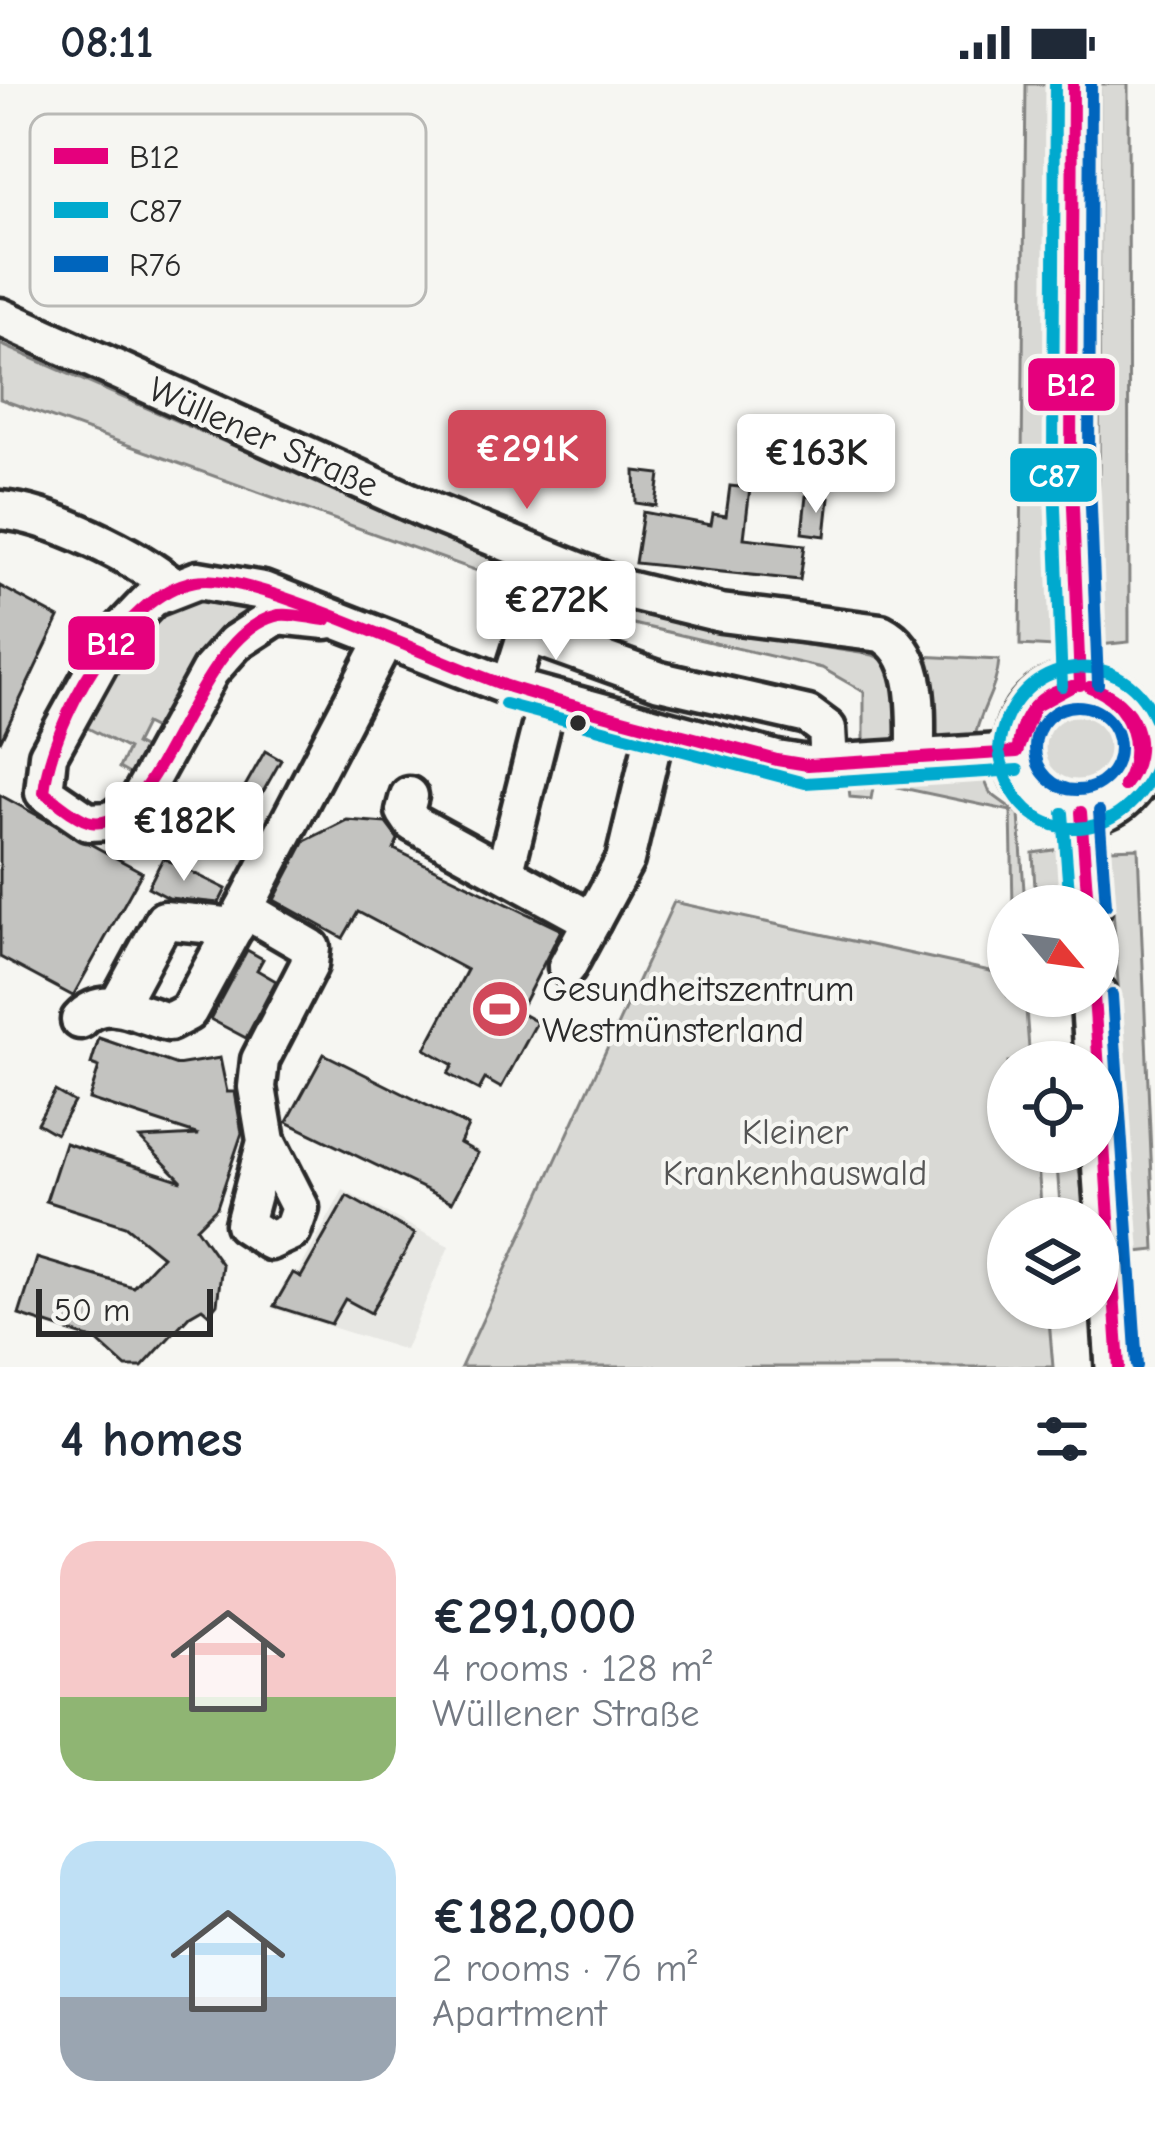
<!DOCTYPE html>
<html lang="en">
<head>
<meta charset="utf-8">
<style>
	body { margin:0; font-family:"Comic Neue",sans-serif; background:#f6f6f7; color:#1f2937; height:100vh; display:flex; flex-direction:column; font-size:45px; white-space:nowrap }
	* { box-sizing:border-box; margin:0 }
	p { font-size:39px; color:#747a83 }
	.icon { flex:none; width:66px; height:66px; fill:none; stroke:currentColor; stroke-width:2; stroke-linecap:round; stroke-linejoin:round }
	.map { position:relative; height:1283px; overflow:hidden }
	.side { display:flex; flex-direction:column; background:#fff; flex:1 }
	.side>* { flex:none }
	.needle { width:78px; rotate:119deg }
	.buttons { position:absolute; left:987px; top:801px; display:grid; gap:24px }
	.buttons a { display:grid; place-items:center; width:132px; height:132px; border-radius:50%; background:#fff; box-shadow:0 3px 9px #0004; font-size:60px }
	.scale { position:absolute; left:36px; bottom:30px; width:177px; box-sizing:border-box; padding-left:12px; border:6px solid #2b2b2b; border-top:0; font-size:33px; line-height:42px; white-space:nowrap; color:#2b2b2b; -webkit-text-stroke:9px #f6f6f2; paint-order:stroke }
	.price { position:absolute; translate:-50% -102px; padding:0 27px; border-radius:12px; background:#fff; color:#222; font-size:39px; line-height:78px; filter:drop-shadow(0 3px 6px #0008) }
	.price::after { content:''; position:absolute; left:50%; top:72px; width:36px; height:27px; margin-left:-18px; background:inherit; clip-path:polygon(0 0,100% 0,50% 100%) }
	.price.active { background:#d1495b; color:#fff }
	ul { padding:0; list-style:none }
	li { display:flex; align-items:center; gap:36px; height:300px; padding:0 60px }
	li span { display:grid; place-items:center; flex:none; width:336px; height:240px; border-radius:36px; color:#555 }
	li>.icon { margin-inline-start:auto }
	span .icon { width:144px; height:144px; fill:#fffc; stroke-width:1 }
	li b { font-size:51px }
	h2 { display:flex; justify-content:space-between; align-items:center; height:144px; padding:0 60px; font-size:51px }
	.status { display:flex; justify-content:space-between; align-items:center; height:84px; padding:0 60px; background:#fff; direction:ltr }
	.status svg { height:33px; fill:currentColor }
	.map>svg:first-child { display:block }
	.built { fill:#e7e7e3 }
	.green { fill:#d9d9d5; stroke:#828280; stroke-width:3 }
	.building { fill:#c3c3c0; stroke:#2b2b2b; stroke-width:3 }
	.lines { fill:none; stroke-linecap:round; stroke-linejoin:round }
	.minor-casing { stroke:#2b2b2b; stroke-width:45 }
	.major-casing { stroke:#2b2b2b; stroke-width:54 }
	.minor { stroke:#f6f6f2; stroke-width:36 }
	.major { stroke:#f6f6f2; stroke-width:45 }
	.bus-1-casing { stroke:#f6f6f2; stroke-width:21 }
	.bus-2-casing { stroke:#f6f6f2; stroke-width:21 }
	.bus-3-casing { stroke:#f6f6f2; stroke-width:21 }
	.bus-1 { stroke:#e5007d; stroke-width:12 }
	.bus-2 { stroke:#00a9ce; stroke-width:12 }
	.bus-3 { stroke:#0065bd; stroke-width:12 }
	.bus-dot { fill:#2b2b2b; stroke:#f6f6f2; stroke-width:4.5 }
	.labels { text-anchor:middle; stroke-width:9; stroke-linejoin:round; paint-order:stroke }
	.street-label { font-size:36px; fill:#2b2b2b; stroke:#f6f6f2 }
	.poi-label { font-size:36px; fill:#2b2b2b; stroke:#f6f6f2; text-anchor:start }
	.park-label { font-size:36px; fill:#565656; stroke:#f6f6f2 }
	.key { fill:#f6f6f2; stroke:#b9b9b6; stroke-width:3 }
	.key-label { font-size:33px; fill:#2b2b2b }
	.line-badge { stroke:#f6f6f2; stroke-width:4.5 }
	.badge-label { font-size:33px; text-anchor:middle; font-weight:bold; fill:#fff }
</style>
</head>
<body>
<div class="status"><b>08:11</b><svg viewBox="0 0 49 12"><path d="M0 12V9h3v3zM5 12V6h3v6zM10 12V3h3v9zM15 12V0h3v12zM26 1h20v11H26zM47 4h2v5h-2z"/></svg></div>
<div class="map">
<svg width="1155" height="1283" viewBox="0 0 1155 1283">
	<rect width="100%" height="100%" fill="#f6f6f2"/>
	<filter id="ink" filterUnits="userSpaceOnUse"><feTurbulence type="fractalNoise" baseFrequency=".00833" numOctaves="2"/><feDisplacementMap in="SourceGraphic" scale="24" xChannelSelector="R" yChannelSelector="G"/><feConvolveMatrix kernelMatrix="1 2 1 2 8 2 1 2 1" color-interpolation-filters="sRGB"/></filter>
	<g filter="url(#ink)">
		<path class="built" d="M343 1106 449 1162 405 1266 271 1224 291 1187 298 1189Z"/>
		<g class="green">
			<path d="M1026 0H1052L1054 563 1020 561Z"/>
			<path d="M1100 0H1128L1129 558 1099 561Z"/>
			<path d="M0 260 567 507 742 551 873 571 892 579 899 657H864V608L822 584 608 534 0 315Z"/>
			<path d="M207 511 264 520 167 651 145 640 135 660 152 669 138 695 119 684 128 665 80 640 149 534Z"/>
			<path d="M918 572 999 576C997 607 979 626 974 657L927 658Z"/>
			<circle cx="1079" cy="663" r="47"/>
			<path d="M981 687 990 709 1019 730 1025 822H1013L1011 727 874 698 871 715 850 713 849 704 841 702 845 693Z"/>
			<path d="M1138 764 1155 1166 1136 1168 1109 765Z"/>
			<path d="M1060 765 1066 822H1036L1033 769Z"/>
			<path d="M674 818 1008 891V912H1025L1030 978H1008V1068H1037L1042 1134H1008V1224H1048L1053 1283H461Z"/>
			<path d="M1056 1068H1077L1085 1134H1061Z"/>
		</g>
		<g class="building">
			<path d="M635 387 660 390 656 422 636 419Z"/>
			<path d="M730 402 750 404 744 454 805 461 800 496 635 479 643 428 711 441 713 430 726 432Z"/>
			<path d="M806 412 829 414 825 452 802 449Z"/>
			<path d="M0 502 59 534 0 658Z"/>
			<path d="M265 667 281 676 259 715 243 706Z"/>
			<path d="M0 711 142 788 73 912 0 873Z"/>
			<path d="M347 736 386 739 398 755 394 765 561 846 519 928 537 938 501 1004 485 995 479 1006 448 990 453 981 425 965 467 886 358 828 343 854 274 816 305 757Z"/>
			<path d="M163 774 226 805 219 819 169 814 148 803Z"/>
			<path d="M247 866 263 875 257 886 276 897 246 954 210 935Z"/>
			<path d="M99 954 177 981 220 974 227 1008H235L242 1049 217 1123 196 1144 222 1181 217 1220 209 1230 202 1224 190 1231 142 1283H126L96 1256 19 1231 37 1174 133 1203 162 1172 125 1142 46 1117 65 1059 182 1097 140 1054 199 1051 89 1015 99 983 91 980Z"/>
			<path d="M324 970 468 1042 460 1059 478 1069 452 1118 287 1038Z"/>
			<path d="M55 1007 74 1018 56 1050 37 1039Z"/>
			<path d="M347 1112 415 1150 371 1229 345 1215 331 1240 274 1222 293 1189 301 1193Z"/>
		</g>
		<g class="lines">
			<defs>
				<g id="minor">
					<path d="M0 233 432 428 623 505 721 529 881 549C923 570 915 635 916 676"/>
					<path d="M0 426C50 430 135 471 173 503"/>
					<path d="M326 536 278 531 235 559 210 587 139 716 111 737 88 738 44 708 48 671 111 557 152 514 198 496 263 507 510 603 777 676 808 681 1017 668"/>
					<path d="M510 603 527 549 660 597 808 631 827 645 829 679"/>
					<path d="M1142 657 1155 656"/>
					<path d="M409 712 405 727 413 739 592 837"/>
					<path d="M505 786 548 615"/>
					<path d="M567 883 625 776 656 645"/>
					<path d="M117 923 164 836 235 843"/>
					<path d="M80 936C104 908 139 931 169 938L188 928 244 825"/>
					<path d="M266 1057 300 1124 292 1147 270 1157 244 1140 266 1057 257 1003 260 976 309 881 311 864 244 825 384 557"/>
				</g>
				<g id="major">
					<path d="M1073 0 1071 372 1080 601"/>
					<circle cx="1080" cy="664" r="63"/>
					<path d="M1081 728 1088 822"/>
					<path d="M1094 912 1119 1283"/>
				</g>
			</defs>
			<use href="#minor" class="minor-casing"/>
			<use href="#major" class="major-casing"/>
			<use href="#minor" class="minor"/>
			<use href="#major" class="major"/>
			<defs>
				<g id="bus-1">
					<path d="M1073 0 1071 372 1080 601"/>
					<path d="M326 536C313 535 292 529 279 531 193 548 162 750 91 738 76 735 57 717 44 708 51 639 121 511 195 497 253 486 446 583 513 604 600 631 689 652 777 676L808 681 1017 668"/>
					<path d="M1090 603C1136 616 1155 664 1124 702"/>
					<path d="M1090 603C1131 619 1146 664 1124 702"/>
					<path d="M1018 665C1020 631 1040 608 1073 602"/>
					<path d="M1018 665 1034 623 1073 602"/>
					<path d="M1081 728 1088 822"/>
					<path d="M1094 912 1119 1283"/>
				</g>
				<g id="bus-2">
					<path d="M1055 0 1053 372 1062 602"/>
					<path d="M505 620 805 699 1018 686"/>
					<path d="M999 665C1007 576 1119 551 1155 635"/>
					<path d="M1000 672C1018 766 1119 766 1155 684"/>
					<path d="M1063 729 1070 822"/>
				</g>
				<g id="bus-3">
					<path d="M1091 0 1089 372 1098 600"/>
					<circle cx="1077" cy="664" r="42"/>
					<path d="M1099 727 1106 821"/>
					<path d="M1112 911 1137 1282"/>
				</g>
			</defs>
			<use href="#bus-1" class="bus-1-casing"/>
			<use href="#bus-2" class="bus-2-casing"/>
			<use href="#bus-3" class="bus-3-casing"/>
			<use href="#bus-1" class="bus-1"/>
			<use href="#bus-2" class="bus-2"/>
			<use href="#bus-3" class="bus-3"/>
		</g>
	</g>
	<defs>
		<symbol id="stadium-disc" viewBox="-11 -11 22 22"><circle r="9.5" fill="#d1495b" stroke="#f6f6f2"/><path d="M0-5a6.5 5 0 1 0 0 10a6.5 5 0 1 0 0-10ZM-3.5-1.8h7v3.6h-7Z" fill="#fff"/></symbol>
	</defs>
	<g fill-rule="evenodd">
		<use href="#stadium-disc" x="467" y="892" width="66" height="66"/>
	</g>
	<circle class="bus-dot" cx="578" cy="639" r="10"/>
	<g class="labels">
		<g class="street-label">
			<text transform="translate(264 352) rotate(24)" y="13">Wüllener Straße</text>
		</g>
		<g class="poi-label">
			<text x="542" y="917">Gesundheitszentrum<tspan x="542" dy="41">Westmünsterland</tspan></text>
		</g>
		<g class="park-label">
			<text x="795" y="1060">Kleiner<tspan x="795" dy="41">Krankenhauswald</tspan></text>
		</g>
	</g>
	<rect x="30" y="30" width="396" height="192" rx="18" class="key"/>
	<rect x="54" y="64" width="54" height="16" fill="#e5007d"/>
	<rect x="54" y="118" width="54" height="16" fill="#00a9ce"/>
	<rect x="54" y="172" width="54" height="16" fill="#0065bd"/>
	<g class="key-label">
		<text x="129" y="84">B12</text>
		<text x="129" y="138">C87</text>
		<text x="129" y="192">R76</text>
	</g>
	<g class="line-badge">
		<rect x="1026" y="272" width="91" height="57" rx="12" fill="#e5007d"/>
		<rect x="1008" y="362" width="91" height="58" rx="12" fill="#00a9ce"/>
		<rect x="66" y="530" width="91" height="58" rx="12" fill="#e5007d"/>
	</g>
	<g class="badge-label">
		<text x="1071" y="312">B12</text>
		<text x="1054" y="403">C87</text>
		<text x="111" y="571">B12</text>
	</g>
</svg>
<div class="buttons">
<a><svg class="needle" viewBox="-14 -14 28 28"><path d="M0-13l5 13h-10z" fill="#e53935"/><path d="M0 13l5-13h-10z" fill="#747a83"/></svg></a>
<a><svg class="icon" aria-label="locate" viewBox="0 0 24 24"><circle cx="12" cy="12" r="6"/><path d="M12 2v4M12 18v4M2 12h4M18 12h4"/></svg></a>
<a><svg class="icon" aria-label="layers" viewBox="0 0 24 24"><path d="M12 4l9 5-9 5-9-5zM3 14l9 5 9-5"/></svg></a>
</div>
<div class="scale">50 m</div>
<b class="price active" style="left:527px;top:428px">€291K</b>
<b class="price" style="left:816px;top:432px">€163K</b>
<b class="price" style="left:556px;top:579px">€272K</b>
<b class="price" style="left:184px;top:800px">€182K</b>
</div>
<section class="side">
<h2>4 homes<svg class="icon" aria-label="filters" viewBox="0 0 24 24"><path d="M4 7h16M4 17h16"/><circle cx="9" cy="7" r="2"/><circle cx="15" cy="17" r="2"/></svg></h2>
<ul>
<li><span style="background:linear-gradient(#f6c9c9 65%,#8fb573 0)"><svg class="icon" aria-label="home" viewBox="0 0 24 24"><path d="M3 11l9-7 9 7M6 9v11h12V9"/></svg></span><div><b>€291,000</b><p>4 rooms · 128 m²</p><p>Wüllener Straße</p></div></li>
<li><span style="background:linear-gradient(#bfe0f5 65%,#9aa5b1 0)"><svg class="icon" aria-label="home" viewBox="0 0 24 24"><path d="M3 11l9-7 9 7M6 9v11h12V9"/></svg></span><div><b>€182,000</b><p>2 rooms · 76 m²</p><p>Apartment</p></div></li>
</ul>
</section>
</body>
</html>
